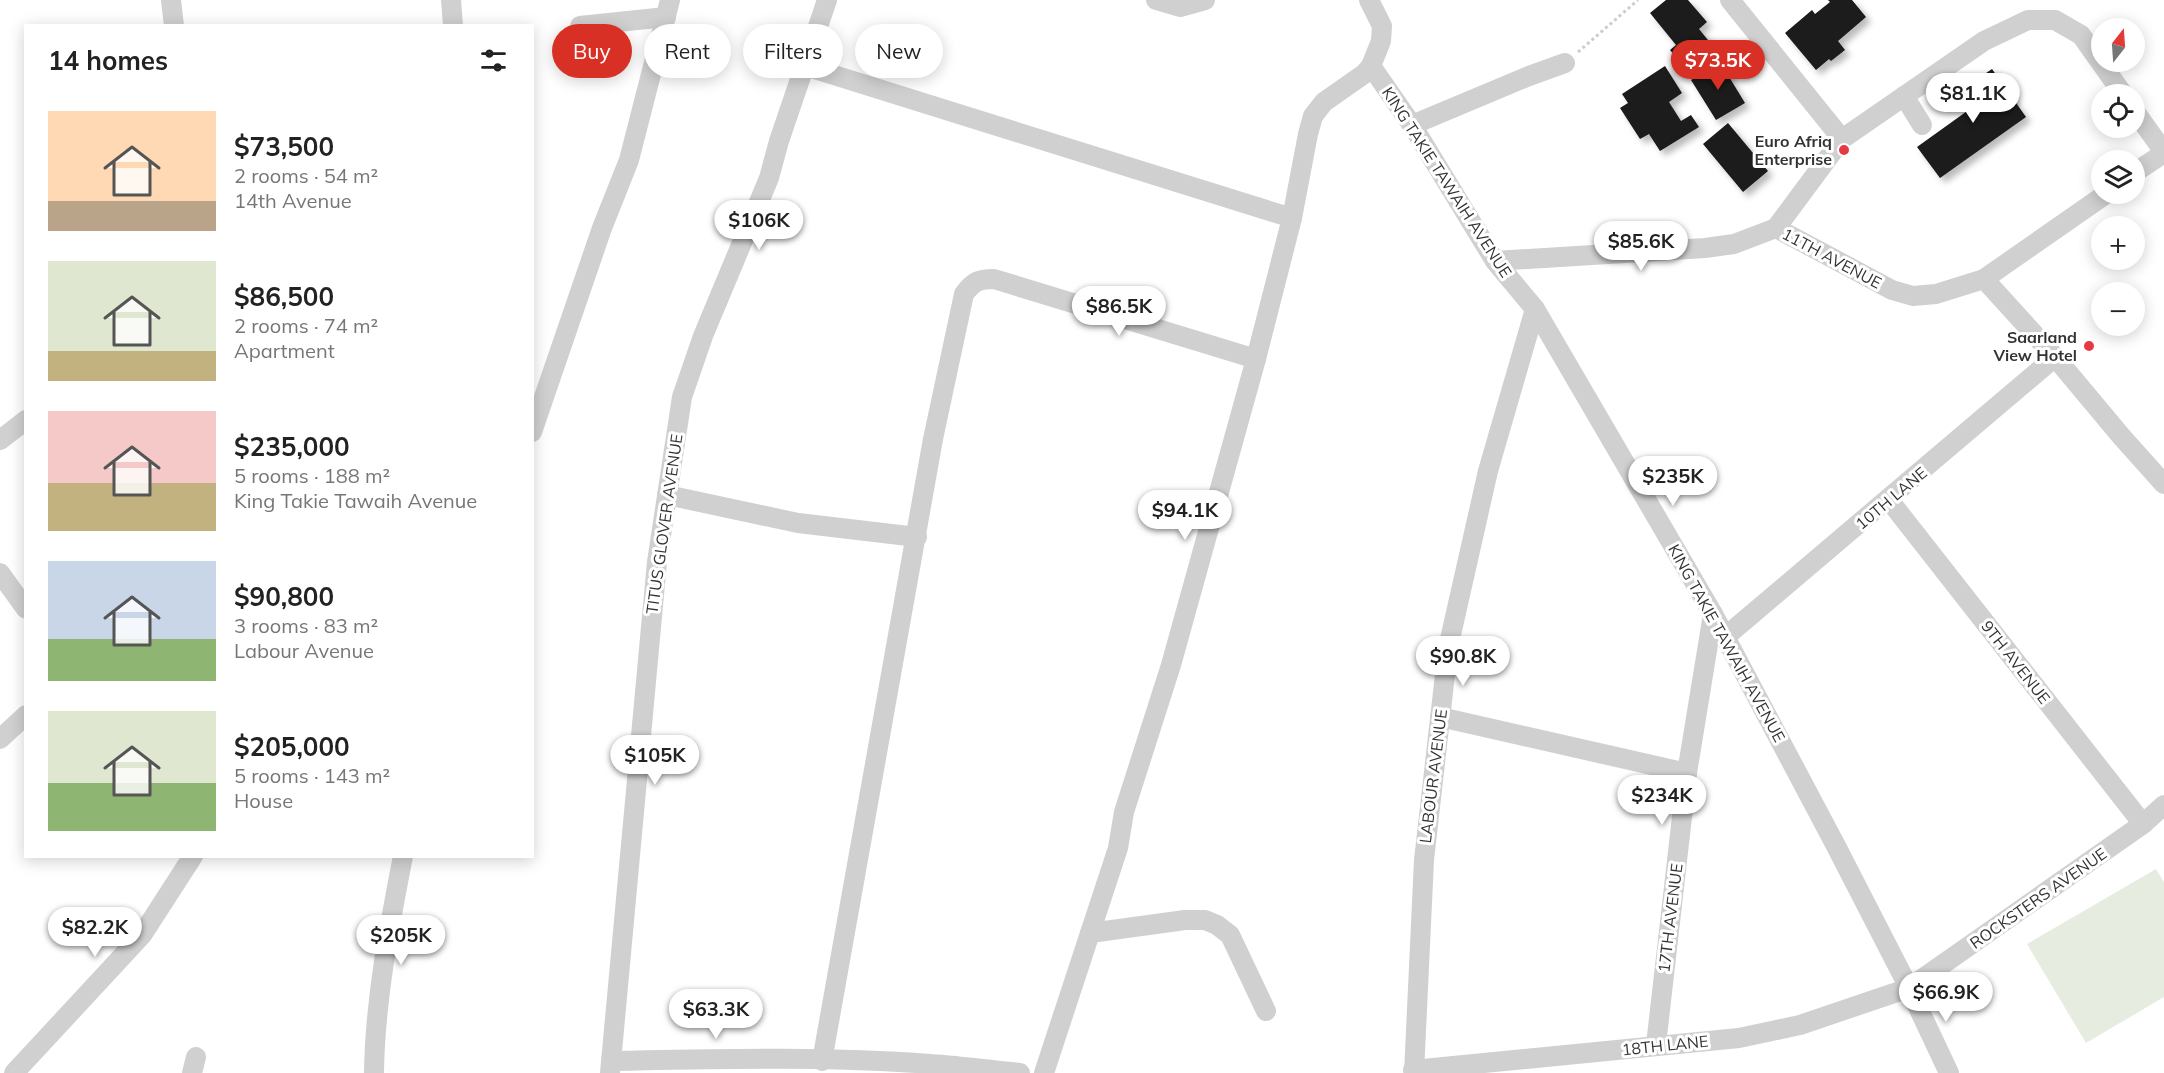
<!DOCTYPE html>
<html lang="en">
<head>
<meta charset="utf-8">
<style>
	body { margin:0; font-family:Mulish,sans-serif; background:#f2f2f2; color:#222; height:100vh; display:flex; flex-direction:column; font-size:22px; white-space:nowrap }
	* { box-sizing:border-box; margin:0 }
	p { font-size:20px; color:#767676 }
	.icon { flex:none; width:33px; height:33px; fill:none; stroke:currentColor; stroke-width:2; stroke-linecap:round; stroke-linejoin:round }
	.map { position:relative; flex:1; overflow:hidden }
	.details { position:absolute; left:24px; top:24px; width:510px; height:834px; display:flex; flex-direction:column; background:#fff; border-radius:0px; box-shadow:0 3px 15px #0003 }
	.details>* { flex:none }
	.hud { position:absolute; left:552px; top:24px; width:570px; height:54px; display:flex; gap:12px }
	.needle { width:39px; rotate:17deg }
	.tools { position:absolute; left:2091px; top:18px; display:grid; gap:12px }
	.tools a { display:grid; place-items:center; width:54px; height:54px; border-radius:50%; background:#fff; box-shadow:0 3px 15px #0003; font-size:30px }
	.price { position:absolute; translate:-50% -51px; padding:0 14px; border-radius:21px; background:#fff; color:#222; font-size:20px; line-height:39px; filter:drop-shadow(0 2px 3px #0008) }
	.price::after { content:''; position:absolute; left:50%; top:36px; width:18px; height:14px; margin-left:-9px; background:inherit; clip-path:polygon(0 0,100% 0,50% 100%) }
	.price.on { background:#d93025; color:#fff }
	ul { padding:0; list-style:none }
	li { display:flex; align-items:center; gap:18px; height:150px; padding:0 24px }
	li span { display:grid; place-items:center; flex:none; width:168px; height:120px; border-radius:0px; color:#555 }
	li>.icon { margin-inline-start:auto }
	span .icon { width:72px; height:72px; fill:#fffc; stroke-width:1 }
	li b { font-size:26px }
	h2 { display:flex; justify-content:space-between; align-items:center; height:72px; padding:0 24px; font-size:26px }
	.chip { padding:0 21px; border-radius:27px; background:#fff; box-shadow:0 3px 15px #0003; font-size:21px; line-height:54px }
	.chip.on { background:#d93025; color:#fff }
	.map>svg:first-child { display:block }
	.green { fill:#e6ecdf }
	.building { fill:#1a1a1a; filter:url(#shadow) }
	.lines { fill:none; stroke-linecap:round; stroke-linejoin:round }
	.path { stroke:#cdcdcd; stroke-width:3; stroke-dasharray:3 3; stroke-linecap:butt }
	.minor { stroke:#d0d0d0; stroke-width:20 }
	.poi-dot { fill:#e63946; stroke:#fff; stroke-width:2 }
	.labels { text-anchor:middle; stroke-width:6; stroke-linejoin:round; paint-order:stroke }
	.poi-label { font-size:16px; font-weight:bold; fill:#333; stroke:#fff; text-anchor:end }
	.street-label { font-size:16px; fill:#333; stroke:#fff }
</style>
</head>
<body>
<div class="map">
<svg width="2164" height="1073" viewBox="0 0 2164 1073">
	<defs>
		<filter id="shadow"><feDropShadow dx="5" dy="5" stdDeviation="3" flood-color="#0004"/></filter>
	</defs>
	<rect width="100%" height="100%" fill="#fff"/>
	<path class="green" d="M2156 869 2164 882V997L2086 1043 2027 944Z"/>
	<g class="building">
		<path d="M1666 0H1688L1707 22 1699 29 1712 45 1684 67 1670 50 1676 45 1650 13Z"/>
		<path d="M1828 0H1852L1866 17 1838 41 1845 50 1831 61 1829 59 1816 70 1785 33 1812 10 1815 14 1830 2Z"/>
		<path d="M1720 62 1745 103 1716 120 1691 80Z"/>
		<path d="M1665 66 1682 93 1669 102 1681 121 1691 115 1699 127 1660 151 1649 134 1640 139 1620 108 1628 103 1622 94Z"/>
		<path d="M1992 69 2026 117 1940 178 1917 147 1970 109 1958 92Z"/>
		<path d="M1728 123 1768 171 1743 192 1703 144Z"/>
	</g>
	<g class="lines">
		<path class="path" d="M1578 52 1638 0"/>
		<g class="minor">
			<path d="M171 0 174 26"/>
			<path d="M451 0 453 26"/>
			<path d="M1156 0 1180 7 1205 0"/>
			<path d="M1730 0 1842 139"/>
			<path d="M580 26 666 17"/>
			<path d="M805 66 1292 218"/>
			<path d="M1371 66 1412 125 1495 261 1535 309 1713 614 1836 846 1909 988 1949 1073"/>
			<path d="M1904 96 1922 125"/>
			<path d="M2134 110 2164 152"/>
			<path d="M1412 125 1529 76 1565 63"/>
			<path d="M2134 173 2164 153"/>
			<path d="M1776 228 1842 139 1984 41 2028 20H2055L2081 35 2123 94"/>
			<path d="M1495 261 1705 248 1734 244 1776 228 1892 290 1913 296 1936 294 1984 279 2106 194"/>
			<path d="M1984 279 2055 357 2121 436 2164 484"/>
			<path d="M532 432 602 228 629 160 670 0"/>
			<path d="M0 440 26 420"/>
			<path d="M667 495 798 523 917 537"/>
			<path d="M1889 500 2143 824"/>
			<path d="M0 573 26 609"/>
			<path d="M1725 637 2055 357"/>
			<path d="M1440 717 1687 773"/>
			<path d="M0 739 26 715"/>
			<path d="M1090 933 1185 920H1205L1217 925 1230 935 1266 1011"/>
			<path d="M1656 1045 1687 773 1713 614"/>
			<path d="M611 1061C717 1059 824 1056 930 1064 960 1066 990 1070 1020 1073"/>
			<path d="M822 1061 933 439 964 294C973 282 978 279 994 279L1256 359"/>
			<path d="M1413 1070 1739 1038 1800 1025 1909 988 2143 824 2164 805"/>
			<path d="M14 1073 142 935 193 856"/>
			<path d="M192 1073 196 1057"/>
			<path d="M374 1073C375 1000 389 928 403 856"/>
			<path d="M610 1073 657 562 682 397 703 336 769 178 779 141 827 0"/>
			<path d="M1044 1073 1118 848 1124 812 1171 665 1256 359 1292 218 1308 134 1313 116 1324 102 1364 74 1371 66 1381 41 1382 26 1369 0"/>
			<path d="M1414 1073 1424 860 1448 648 1488 471 1535 309"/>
		</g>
	</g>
	<g class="poi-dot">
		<circle cx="1844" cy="150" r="6"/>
		<circle cx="2089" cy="346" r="6"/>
	</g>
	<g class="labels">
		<g class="poi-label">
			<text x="1832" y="147">Euro Afriq<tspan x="1832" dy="18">Enterprise</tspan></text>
			<text x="2077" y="343">Saarland<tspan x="2077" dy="18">View Hotel</tspan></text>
		</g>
		<g class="street-label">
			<text transform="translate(1447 182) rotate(57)" y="6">KING TAKIE TAWAIH AVENUE</text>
			<text transform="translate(1832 258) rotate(28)" y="6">11TH AVENUE</text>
			<text transform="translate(1891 498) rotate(-40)" y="6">10TH LANE</text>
			<text transform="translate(664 524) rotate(-82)" y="6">TITUS GLOVER AVENUE</text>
			<text transform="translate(1727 643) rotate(61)" y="6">KING TAKIE TAWAIH AVENUE</text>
			<text transform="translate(2016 662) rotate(52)" y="6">9TH AVENUE</text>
			<text transform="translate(1433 776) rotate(-83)" y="6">LABOUR AVENUE</text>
			<text transform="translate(2038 898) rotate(-35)" y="6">ROCKSTERS AVENUE</text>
			<text transform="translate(1670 918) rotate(-83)" y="6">17TH AVENUE</text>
			<text transform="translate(1665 1045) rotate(-6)" y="6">18TH LANE</text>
		</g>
	</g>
</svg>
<div class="tools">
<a><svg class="needle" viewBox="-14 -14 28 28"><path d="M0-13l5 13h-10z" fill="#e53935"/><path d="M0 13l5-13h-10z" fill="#767676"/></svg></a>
<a><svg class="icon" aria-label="locate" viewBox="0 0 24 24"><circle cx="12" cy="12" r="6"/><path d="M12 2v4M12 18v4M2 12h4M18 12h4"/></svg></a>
<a><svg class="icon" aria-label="layers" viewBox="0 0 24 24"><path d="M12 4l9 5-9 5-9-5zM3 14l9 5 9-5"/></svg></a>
<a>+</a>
<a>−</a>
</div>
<b class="price on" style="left:1718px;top:91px">$73.5K</b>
<b class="price" style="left:1973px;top:124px">$81.1K</b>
<b class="price" style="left:759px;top:251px">$106K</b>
<b class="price" style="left:1641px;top:272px">$85.6K</b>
<b class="price" style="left:1119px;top:337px">$86.5K</b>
<b class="price" style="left:1673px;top:507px">$235K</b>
<b class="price" style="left:1185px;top:541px">$94.1K</b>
<b class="price" style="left:1463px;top:687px">$90.8K</b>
<b class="price" style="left:655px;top:786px">$105K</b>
<b class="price" style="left:1662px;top:826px">$234K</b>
<b class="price" style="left:95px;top:958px">$82.2K</b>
<b class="price" style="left:401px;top:966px">$205K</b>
<b class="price" style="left:1946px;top:1023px">$66.9K</b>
<b class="price" style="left:716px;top:1040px">$63.3K</b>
<div class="hud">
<a class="chip on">Buy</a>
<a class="chip">Rent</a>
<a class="chip">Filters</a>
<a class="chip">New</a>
</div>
<section class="details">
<h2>14 homes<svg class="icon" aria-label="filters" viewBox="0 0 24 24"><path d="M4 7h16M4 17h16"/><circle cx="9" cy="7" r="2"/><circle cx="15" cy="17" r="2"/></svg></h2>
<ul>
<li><span style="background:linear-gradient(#ffd9b3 75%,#b9a48a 0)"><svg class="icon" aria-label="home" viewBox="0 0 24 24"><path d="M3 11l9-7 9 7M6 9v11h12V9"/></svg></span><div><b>$73,500</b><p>2 rooms · 54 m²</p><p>14th Avenue</p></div></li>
<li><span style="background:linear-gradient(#dfe7d0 75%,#c2b280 0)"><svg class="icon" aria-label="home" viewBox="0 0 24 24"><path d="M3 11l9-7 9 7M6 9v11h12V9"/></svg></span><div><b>$86,500</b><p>2 rooms · 74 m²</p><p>Apartment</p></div></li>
<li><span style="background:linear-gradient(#f6c9c9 60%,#c2b280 0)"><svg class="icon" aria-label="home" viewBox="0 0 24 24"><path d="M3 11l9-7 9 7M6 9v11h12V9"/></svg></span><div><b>$235,000</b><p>5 rooms · 188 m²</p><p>King Takie Tawaih Avenue</p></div></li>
<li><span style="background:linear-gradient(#c9d6e8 65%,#8fb573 0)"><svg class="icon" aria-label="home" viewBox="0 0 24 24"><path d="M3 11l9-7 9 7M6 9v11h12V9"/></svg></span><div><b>$90,800</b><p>3 rooms · 83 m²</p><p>Labour Avenue</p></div></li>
<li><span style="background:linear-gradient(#dfe7d0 60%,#8fb573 0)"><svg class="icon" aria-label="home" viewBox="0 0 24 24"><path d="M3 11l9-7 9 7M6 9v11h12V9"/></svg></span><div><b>$205,000</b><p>5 rooms · 143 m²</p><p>House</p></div></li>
</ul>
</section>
</div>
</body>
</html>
